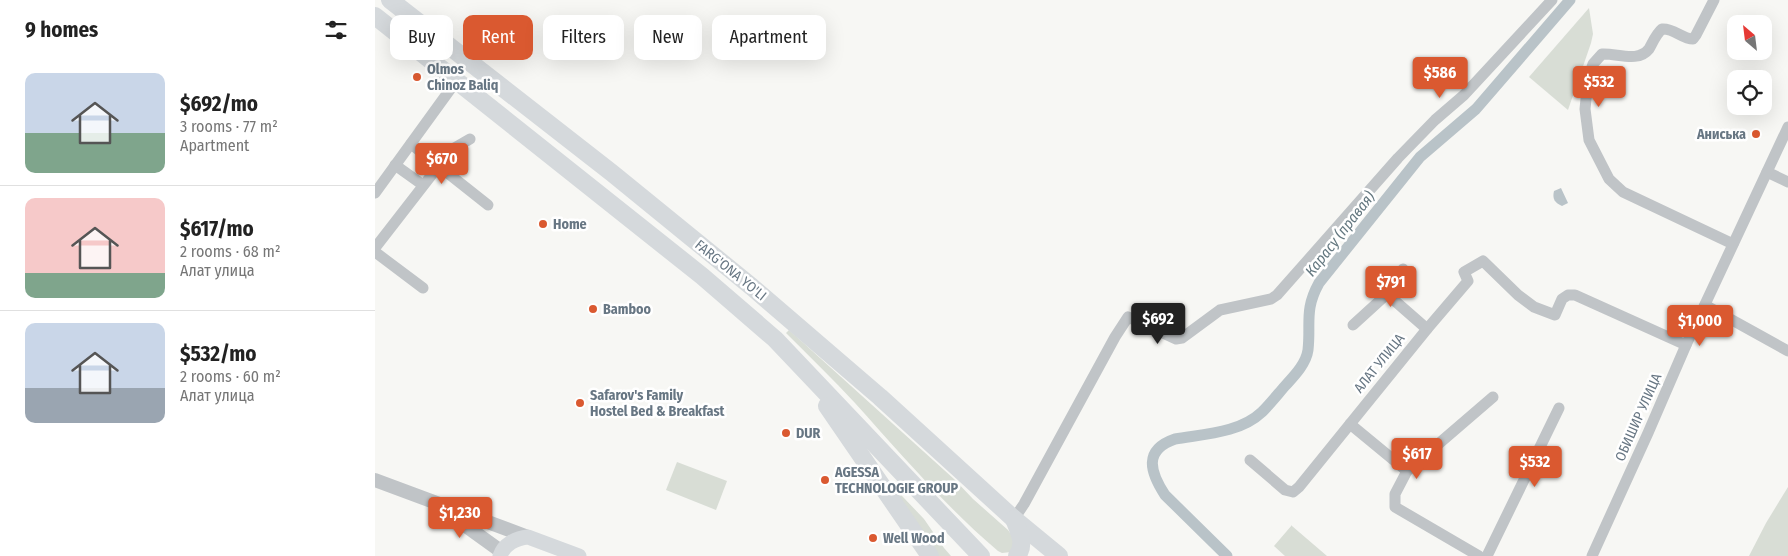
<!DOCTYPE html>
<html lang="en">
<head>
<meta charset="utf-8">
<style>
	body { margin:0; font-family:"Fira Sans Condensed",sans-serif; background:#f2f2f2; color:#222; height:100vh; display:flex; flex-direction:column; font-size:19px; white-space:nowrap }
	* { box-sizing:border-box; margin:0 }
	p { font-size:16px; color:#767676 }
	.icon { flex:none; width:28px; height:28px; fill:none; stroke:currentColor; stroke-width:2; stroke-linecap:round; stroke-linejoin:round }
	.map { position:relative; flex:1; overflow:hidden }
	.details { display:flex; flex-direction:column; background:#fff; width:375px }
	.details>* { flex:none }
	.banner { position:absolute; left:15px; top:15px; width:475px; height:45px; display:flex; gap:10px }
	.needle { width:32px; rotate:332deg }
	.buttons { position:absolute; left:1352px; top:15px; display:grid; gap:10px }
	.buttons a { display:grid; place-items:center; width:45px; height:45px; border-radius:10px; background:#fff; box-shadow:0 5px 20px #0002; font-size:25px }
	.price { position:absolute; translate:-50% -42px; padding:0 11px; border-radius:5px; background:#da5930; color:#fff; font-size:16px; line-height:32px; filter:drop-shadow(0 1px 2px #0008) }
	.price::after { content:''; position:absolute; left:50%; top:30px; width:15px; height:11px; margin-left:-8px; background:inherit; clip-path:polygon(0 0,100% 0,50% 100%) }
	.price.on { background:#222; color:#fff }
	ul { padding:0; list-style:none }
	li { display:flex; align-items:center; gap:15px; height:125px; padding:0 25px }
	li+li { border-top:1px solid #e0e0e0 }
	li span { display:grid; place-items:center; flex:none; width:140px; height:100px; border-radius:10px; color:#555 }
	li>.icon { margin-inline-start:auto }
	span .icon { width:60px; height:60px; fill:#fffc; stroke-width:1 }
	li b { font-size:21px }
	h2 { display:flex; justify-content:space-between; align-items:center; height:60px; padding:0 25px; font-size:21px }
	.pill { padding:0 18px; border-radius:10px; background:#fff; box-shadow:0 5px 20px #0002; font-size:18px; line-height:45px }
	.pill.on { background:#da5930; color:#fff }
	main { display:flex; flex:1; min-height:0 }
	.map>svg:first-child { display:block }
	.green { fill:#d8ddd5 }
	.water { fill:#b9c3c8 }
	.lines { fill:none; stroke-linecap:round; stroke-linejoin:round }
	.canal { stroke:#b9c3c8; stroke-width:11 }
	.minor { stroke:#c0c4c7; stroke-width:11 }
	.tertiary { stroke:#c0c4c7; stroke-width:14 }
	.secondary { stroke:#d5d9dc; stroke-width:15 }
	.primary { stroke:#d5d9dc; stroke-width:18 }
	.poi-dot { fill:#da5930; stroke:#fff; stroke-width:2 }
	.labels { text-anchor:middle; stroke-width:5; stroke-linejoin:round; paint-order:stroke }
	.poi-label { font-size:14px; font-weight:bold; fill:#677683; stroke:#fff; text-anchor:start }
	.street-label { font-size:14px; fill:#677683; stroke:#fff }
	.water-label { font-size:15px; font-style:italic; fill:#63777f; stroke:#fff }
</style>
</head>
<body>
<main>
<section class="details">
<h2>9 homes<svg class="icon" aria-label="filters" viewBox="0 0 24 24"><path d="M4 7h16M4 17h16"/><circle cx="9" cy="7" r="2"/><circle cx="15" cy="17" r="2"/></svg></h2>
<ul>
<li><span style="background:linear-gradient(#c9d6e8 60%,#7fa58c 0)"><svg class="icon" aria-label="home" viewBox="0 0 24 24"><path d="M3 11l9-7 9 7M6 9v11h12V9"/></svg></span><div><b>$692/mo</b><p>3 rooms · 77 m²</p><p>Apartment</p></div></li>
<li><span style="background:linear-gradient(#f6c9c9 75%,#7fa58c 0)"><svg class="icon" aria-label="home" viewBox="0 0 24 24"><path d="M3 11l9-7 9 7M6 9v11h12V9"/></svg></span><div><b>$617/mo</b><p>2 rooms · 68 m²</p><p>Алат улица</p></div></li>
<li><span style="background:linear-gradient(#c9d6e8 65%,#9aa5b1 0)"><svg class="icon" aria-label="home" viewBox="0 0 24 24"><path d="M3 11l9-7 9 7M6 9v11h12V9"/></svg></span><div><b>$532/mo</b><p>2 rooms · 60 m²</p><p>Алат улица</p></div></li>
</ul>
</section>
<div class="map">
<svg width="1413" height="556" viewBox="0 0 1413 556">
	<rect width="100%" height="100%" fill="#f7f7f4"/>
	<g class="green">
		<path d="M1214 8 1218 34 1216 43 1193 110 1154 77Z"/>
		<path d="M414 330 579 479 598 499 633 530 640 540 636 552 627 553 623 551C570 506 526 454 480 403 458 379 434 356 411 333Z"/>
		<path d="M302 462 352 481 341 510 291 490Z"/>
		<path d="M507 475 549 519 569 548 576 556H563Z"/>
		<path d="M1413 487V556H1374L1391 523Z"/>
		<path d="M917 525V526L952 556H910L899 546Z"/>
	</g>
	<path class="water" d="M1186 188 1193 203 1187 206C1180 203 1177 199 1179 191Z"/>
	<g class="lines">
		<path class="canal" d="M852 556 790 495C775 472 768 450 800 439 829 434 865 433 887 412 895 404 903 394 910 386 919 376 931 364 933 350 936 323 929 310 944 283L1045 157 1101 109 1195 0"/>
		<g class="minor">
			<path d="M1339 0 1321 35 1318 39C1307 39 1299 28 1287 29 1281 34 1278 42 1274 49 1263 63 1242 53 1227 54L1218 64 1213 79 1210 109 1214 140 1234 179 1248 192 1358 244"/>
			<path d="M36 144 113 205"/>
			<path d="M20 165 48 185"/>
			<path d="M1392 172 1413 182"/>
			<path d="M0 193 82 80"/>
			<path d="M0 248 76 150 95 139"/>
			<path d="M0 252 48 288"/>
			<path d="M1012 294 1052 329"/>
			<path d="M1330 305 1413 351"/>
			<path d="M978 325 1012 294 1028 269"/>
			<path d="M975 424 1032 471"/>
			<path d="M875 460 910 490 918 492 924 487 1052 329 1093 281 1089 272 1108 261 1143 295 1159 307 1180 315 1187 299 1193 295H1200L1311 345"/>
			<path d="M639 519 649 504 740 337 753 317 801 339 807 338 845 310 896 299 902 295 1023 158 1060 120 1089 95 1177 0"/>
			<path d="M1104 556 1020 507V494L1032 471 1118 397"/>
			<path d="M1112 556 1184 408"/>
			<path d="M1217 556 1273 433 1311 345 1413 127"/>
		</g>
		<g class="tertiary">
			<path d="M0 480 153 537"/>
			<path d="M73 513 127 552"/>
		</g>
		<path class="secondary" d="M125 556C129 544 141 538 153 537L204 556"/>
		<g class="primary">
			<path d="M15 0 237 173 377 287 505 397 639 519 684 556"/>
			<path d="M0 16 327 276 400 339 606 556"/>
			<path d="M452 406 555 556"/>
			<path d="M639 519C644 532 651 544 642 556"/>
		</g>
	</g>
	<g class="poi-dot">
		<circle cx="42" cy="77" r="5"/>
		<circle cx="1381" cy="134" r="5"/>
		<circle cx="168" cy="224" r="5"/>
		<circle cx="218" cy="309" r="5"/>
		<circle cx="205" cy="403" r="5"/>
		<circle cx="411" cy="433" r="5"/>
		<circle cx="450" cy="480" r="5"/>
		<circle cx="498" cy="538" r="5"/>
	</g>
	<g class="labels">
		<g class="poi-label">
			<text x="52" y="74">Olmos<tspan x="52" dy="16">Chinoz Baliq</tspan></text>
			<text x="1371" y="139" text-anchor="end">Аниська</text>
			<text x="178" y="229">Home</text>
			<text x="228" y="314">Bamboo</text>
			<text x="215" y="400">Safarov's Family<tspan x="215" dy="16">Hostel Bed &amp; Breakfast</tspan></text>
			<text x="421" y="438">DUR</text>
			<text x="460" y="477">AGESSA<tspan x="460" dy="16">TECHNOLOGIE GROUP</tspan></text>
			<text x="508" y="543">Well Wood</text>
		</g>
		<g class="street-label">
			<text transform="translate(356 270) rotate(39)" y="5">FARG'ONA YO'LI</text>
			<text transform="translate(1004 363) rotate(-51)" y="5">АЛАТ УЛИЦА</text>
			<text transform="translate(1263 417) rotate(-66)" y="5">ОБИШИР УЛИЦА</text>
		</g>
		<g class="water-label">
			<text transform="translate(965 234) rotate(-52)" y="5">Карасу (правая)</text>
		</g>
	</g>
</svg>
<div class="buttons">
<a><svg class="needle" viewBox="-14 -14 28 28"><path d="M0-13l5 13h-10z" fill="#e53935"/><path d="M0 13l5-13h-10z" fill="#767676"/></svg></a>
<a><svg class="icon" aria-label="locate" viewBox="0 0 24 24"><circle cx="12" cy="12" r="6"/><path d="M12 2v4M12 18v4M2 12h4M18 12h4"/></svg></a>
</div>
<b class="price" style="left:1065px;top:99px">$586</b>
<b class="price" style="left:1224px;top:108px">$532</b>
<b class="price" style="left:67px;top:185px">$670</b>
<b class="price" style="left:1016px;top:308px">$791</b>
<b class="price on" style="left:783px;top:345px">$692</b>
<b class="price" style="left:1325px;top:347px">$1,000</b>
<b class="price" style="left:1042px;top:480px">$617</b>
<b class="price" style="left:1160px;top:488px">$532</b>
<b class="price" style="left:85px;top:539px">$1,230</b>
<div class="banner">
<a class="pill">Buy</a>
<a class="pill on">Rent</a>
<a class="pill">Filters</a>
<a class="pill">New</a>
<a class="pill">Apartment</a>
</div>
</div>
</main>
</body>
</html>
